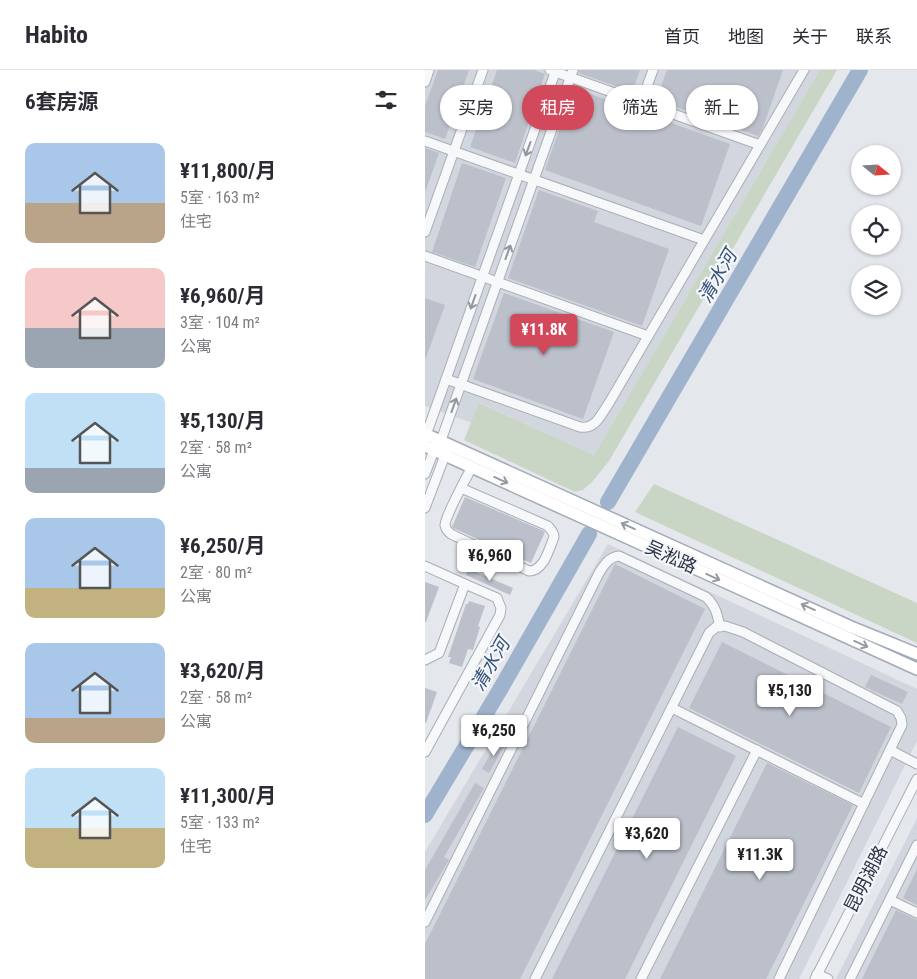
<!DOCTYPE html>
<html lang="zh">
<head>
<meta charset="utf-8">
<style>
	body { margin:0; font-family:"Roboto Condensed","Noto Sans SC",sans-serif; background:#f7f7f7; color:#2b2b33; height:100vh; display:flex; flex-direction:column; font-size:19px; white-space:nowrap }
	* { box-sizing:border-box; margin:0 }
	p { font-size:16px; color:#7c7c81 }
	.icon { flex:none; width:28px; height:28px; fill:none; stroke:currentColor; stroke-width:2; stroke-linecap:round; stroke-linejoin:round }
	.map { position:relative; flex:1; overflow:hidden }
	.panel { display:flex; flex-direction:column; background:#fff; width:425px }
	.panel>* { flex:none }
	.top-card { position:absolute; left:15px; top:15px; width:401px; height:45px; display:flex; gap:10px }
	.needle { width:32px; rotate:108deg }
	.controls { position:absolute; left:426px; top:75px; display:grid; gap:10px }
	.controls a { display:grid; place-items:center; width:50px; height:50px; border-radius:50%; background:#fff; box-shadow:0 1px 4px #0004; font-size:25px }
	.price { position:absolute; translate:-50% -42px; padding:0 11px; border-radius:5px; background:#fff; color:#222; font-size:16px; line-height:32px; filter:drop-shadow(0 1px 2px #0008) }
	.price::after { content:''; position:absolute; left:50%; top:30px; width:15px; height:11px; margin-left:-8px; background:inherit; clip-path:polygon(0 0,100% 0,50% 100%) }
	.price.active { background:#d1495b; color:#fff }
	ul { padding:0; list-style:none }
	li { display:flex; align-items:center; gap:15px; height:125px; padding:0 25px }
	li span { display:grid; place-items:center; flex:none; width:140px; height:100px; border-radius:10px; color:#555 }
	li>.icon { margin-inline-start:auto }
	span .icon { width:60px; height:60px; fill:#fffc; stroke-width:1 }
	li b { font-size:21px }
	h2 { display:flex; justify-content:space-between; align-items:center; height:60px; padding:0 25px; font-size:21px }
	.pill { padding:0 18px; border-radius:22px; background:#fff; box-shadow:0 1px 4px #0004; font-size:18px; line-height:45px }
	.pill.active { background:#d1495b; color:#fff }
	header { display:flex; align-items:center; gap:30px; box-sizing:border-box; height:70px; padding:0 25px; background:#fff; border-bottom:1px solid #e1e1e2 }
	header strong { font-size:24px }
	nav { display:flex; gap:28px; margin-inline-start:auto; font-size:18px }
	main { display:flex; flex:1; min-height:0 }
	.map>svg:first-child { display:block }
	.built { fill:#d2d6de }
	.green { fill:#c9d6c5 }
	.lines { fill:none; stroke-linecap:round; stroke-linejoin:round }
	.river { stroke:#9fb4cc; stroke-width:16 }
	.building { fill:#bbc0ca }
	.minor-casing { stroke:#a9aeb7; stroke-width:11 }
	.major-casing { stroke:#a3abb8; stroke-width:14 }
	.minor { stroke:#f7f8fa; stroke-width:9 }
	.major { stroke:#fff; stroke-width:11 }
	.oneway { stroke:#9196a0 }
	.oneway2 { stroke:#959aa2 }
	.labels { text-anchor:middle; stroke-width:4.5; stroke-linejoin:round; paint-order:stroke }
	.street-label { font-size:18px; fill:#2b3445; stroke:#f4f6f9 }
	.water-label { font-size:19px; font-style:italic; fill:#34527a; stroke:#f4f6f9 }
</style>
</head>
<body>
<header>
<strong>Habito</strong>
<nav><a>首页</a><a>地图</a><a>关于</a><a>联系</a></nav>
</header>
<main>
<section class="panel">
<h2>6套房源<svg class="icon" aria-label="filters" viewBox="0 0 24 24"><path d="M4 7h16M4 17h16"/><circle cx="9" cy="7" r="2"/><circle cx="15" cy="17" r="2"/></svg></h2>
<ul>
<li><span style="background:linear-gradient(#a9c7e8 60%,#b9a48a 0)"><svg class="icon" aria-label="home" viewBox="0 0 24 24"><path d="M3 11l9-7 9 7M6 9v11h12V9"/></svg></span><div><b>¥11,800/月</b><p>5室 · 163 m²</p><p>住宅</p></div></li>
<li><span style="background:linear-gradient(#f6c9c9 60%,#9aa5b1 0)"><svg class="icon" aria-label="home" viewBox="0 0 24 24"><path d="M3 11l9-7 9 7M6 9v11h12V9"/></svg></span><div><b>¥6,960/月</b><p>3室 · 104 m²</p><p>公寓</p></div></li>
<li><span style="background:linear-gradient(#bfe0f5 75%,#9aa5b1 0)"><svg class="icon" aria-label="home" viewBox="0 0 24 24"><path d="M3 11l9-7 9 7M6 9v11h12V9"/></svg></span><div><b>¥5,130/月</b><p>2室 · 58 m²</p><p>公寓</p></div></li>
<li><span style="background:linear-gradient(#a9c7e8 70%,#c2b280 0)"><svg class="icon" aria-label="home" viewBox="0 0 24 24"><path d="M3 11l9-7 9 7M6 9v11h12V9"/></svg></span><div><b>¥6,250/月</b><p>2室 · 80 m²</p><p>公寓</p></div></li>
<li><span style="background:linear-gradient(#a9c7e8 75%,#b9a48a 0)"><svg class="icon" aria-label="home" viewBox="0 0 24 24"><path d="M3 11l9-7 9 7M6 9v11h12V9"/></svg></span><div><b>¥3,620/月</b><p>2室 · 58 m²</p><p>公寓</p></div></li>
<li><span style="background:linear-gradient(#bfe0f5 60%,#c2b280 0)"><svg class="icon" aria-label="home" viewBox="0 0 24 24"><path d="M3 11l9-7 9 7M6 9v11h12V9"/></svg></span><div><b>¥11,300/月</b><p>5室 · 133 m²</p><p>住宅</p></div></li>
</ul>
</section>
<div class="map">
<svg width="492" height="909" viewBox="0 0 492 909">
	<rect width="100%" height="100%" fill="#e4e7ec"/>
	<g class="built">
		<path d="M0 0H395L169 385 55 333 47 353 0 336Z"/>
		<path d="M183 474 492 619V671L374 909H0V782Z"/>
		<path d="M492 748V909H411Z"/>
	</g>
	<g class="green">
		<path d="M395 0H412L184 391 167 412 158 420 150 422 39 370 54 333 169 385Z"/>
		<path d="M229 414 492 533V573L210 442Z"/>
	</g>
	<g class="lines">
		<g class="river">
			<path d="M183 432 435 0"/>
			<path d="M0 745 76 618 164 464"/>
		</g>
	</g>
	<g class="building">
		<path d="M13 0H44L20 69 0 62V36Z"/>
		<path d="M72 0H109L120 4 90 93 45 77Z"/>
		<path d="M154 0H215L207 22 154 3Z"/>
		<path d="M242 0H358L337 60 333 66 231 30Z"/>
		<path d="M149 18 305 74 276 156 120 100Z"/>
		<path d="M0 78 14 83 1 120H0Z"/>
		<path d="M37 93 81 108 50 197 7 182Z"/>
		<path d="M114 120 173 141 169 152 244 179 217 256 83 208Z"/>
		<path d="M79 223 189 262 158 349 48 309Z"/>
		<path d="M0 228 20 235 1 288H0Z"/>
		<path d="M40 427 119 461 120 462 106 493 28 458 27 457Z"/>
		<path d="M190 494 280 539 95 909H0V874Z"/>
		<path d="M44 499 88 518 85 525 41 505Z"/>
		<path d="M0 512 14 517 1 552H0Z"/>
		<path d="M44 531 60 536 53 556 55 557 48 580 43 579 37 597 24 593 26 587H23L41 534H43Z"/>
		<path d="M297 572 466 657 434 723 264 638Z"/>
		<path d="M446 605 483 622 477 634 440 617Z"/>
		<path d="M0 618 12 622 1 653 0 652Z"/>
		<path d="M253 657 311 686 200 909H127Z"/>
		<path d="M73 670 80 675 64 703 57 699Z"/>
		<path d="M342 693 428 735 341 909H235Z"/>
		<path d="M50 713 59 718 19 787 24 790 0 830V800Z"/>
		<path d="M492 799V835L478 828Z"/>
		<path d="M471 840 492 850V909H437Z"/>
	</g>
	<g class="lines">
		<defs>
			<g id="minor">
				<path d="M125 0 335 75"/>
				<path d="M0 12 4 0"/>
				<path d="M216 33 228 0"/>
				<path d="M0 71 279 170"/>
				<path d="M0 162 58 0"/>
				<path d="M0 186 223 266"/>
				<path d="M21 309 155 357C171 360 176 344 184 333L379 0"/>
				<path d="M0 368 131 0"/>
				<path d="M14 376 148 0"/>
				<path d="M0 404 11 375"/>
				<path d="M36 418 123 456C126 460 129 462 129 467 124 479 119 501 104 501L30 466C25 464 21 461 20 455 20 447 42 406 47 397"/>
				<path d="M0 438 22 380"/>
				<path d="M0 496 40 514 14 583 0 590"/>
				<path d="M247 638 439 734"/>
				<path d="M465 680 492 694"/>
				<path d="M0 682 75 545 76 538 72 528 40 514"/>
				<path d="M465 830 492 843"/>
				<path d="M0 852 174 503C179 495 184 487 194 486L281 527C291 536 292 544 295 557"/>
				<path d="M392 904 403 909"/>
				<path d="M110 909 284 563 291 557 300 556 318 562 472 641 476 648 477 655 354 909"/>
				<path d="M216 909 332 680"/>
				<path d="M390 909 492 709"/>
				<path d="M425 909 492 775"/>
			</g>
			<g id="major">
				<path d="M0 364 426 557 468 574 492 584"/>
				<path d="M0 376 492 599"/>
			</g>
		</defs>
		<use href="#minor" class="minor-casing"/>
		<use href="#major" class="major-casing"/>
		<use href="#minor" class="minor"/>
		<use href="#major" class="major"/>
	</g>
	<defs><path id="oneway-shaft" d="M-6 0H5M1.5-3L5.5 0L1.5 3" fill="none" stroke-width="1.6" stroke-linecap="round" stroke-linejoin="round" transform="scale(1.25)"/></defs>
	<g class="oneway">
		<use href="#oneway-shaft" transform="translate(103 79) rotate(110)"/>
		<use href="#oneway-shaft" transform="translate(83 182) rotate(-70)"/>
		<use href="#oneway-shaft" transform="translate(48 232) rotate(110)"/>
		<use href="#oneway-shaft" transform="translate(29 335) rotate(-70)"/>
	</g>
	<g class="oneway2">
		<use href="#oneway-shaft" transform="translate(76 410) rotate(24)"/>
		<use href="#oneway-shaft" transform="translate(203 456) rotate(-156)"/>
		<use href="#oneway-shaft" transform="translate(288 507) rotate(24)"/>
		<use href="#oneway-shaft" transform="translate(383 537) rotate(-156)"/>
		<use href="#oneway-shaft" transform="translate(436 574) rotate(24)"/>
	</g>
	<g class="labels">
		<g class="street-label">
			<text transform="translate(246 487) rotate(24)" y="6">吴淞路</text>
			<text transform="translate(441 809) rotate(-63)" y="6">昆明湖路</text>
		</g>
		<g class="water-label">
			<text transform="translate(292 206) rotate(-60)" y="7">清水河</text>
			<text transform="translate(65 594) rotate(-60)" y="7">清水河</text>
		</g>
	</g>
</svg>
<div class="controls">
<a><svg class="needle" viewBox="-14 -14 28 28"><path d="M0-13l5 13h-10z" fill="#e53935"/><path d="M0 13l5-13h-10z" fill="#7c7c81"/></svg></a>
<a><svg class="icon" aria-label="locate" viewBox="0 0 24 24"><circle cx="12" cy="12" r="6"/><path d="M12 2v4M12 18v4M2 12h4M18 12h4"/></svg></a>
<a><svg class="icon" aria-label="layers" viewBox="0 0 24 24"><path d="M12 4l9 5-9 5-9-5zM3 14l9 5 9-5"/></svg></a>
</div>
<b class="price active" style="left:119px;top:286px">¥11.8K</b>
<b class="price" style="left:65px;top:512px">¥6,960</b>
<b class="price" style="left:365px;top:647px">¥5,130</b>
<b class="price" style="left:69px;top:687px">¥6,250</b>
<b class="price" style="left:222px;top:790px">¥3,620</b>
<b class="price" style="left:335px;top:811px">¥11.3K</b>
<div class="top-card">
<a class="pill">买房</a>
<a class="pill active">租房</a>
<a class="pill">筛选</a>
<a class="pill">新上</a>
</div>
</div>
</main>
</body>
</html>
